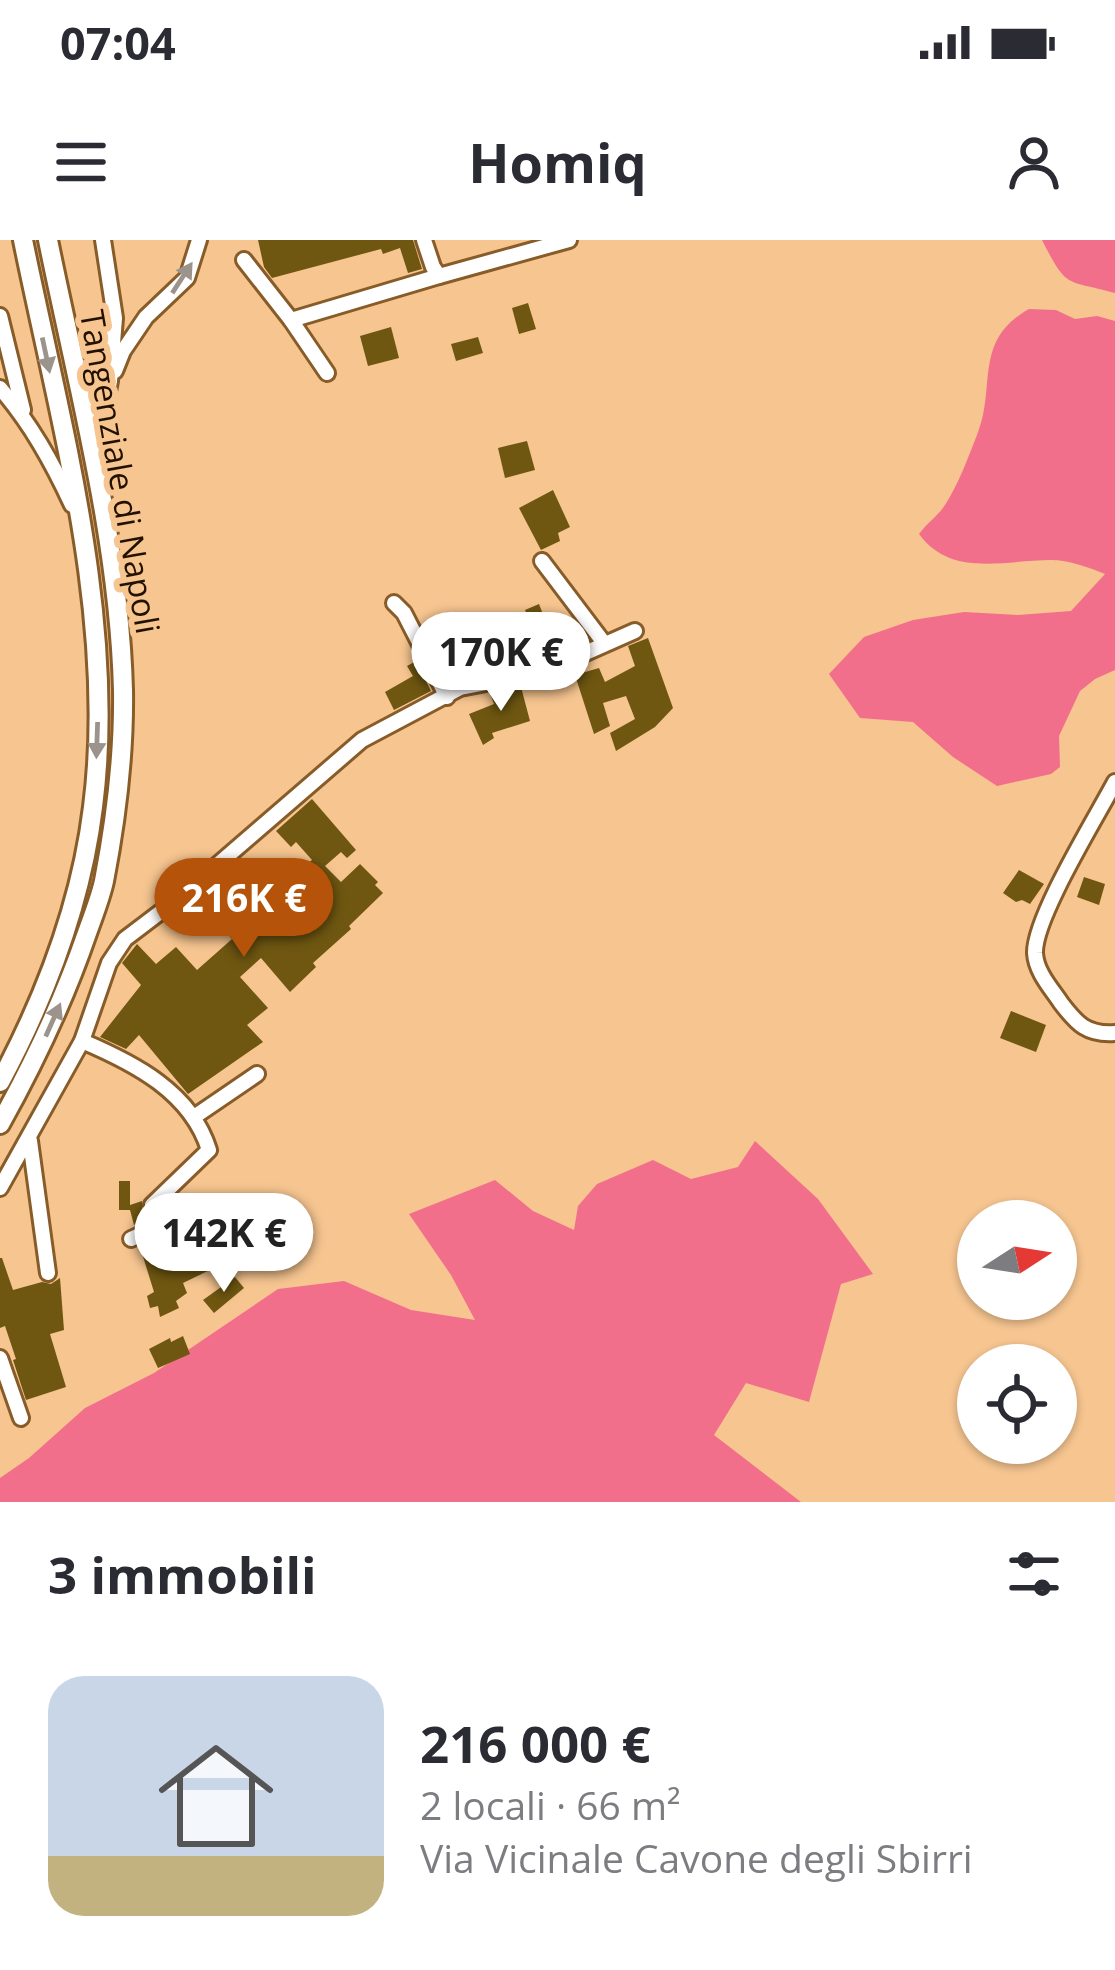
<!DOCTYPE html>
<html lang="it">
<head>
<meta charset="utf-8">
<style>
	body { margin:0; font-family:"Open Sans",sans-serif; background:#f2f2f3; color:#2b2b33; height:100vh; display:flex; flex-direction:column; font-size:45px; white-space:nowrap }
	* { box-sizing:border-box; margin:0 }
	p { font-size:39px; color:#7c7c81 }
	.icon { flex:none; width:66px; height:66px; fill:none; stroke:currentColor; stroke-width:2; stroke-linecap:round; stroke-linejoin:round }
	.map { position:relative; height:1262px; overflow:hidden }
	.sheet { display:flex; flex-direction:column; background:#fff; flex:1 }
	.sheet>* { flex:none }
	.needle { width:78px; rotate:78deg }
	.tools { position:absolute; left:957px; top:960px; display:grid; gap:24px }
	.tools a { display:grid; place-items:center; width:120px; height:120px; border-radius:50%; background:#fff; box-shadow:0 3px 9px #0004; font-size:60px }
	.price { position:absolute; translate:-50% -102px; padding:0 27px; border-radius:42px; background:#fff; color:#222; font-size:39px; line-height:78px; filter:drop-shadow(0 3px 6px #0008) }
	.price::after { content:''; position:absolute; left:50%; top:72px; width:36px; height:27px; margin-left:-18px; background:inherit; clip-path:polygon(0 0,100% 0,50% 100%) }
	.price.active { background:#b45309; color:#fff }
	ul { padding:0; list-style:none }
	li { display:flex; align-items:center; gap:36px; height:300px; padding:0 48px }
	li+li { border-top:3px solid #e1e1e2 }
	li span { display:grid; place-items:center; flex:none; width:336px; height:240px; border-radius:36px; color:#555 }
	li>.icon { margin-inline-start:auto }
	span .icon { width:144px; height:144px; fill:#fffc; stroke-width:1 }
	li b { font-size:51px }
	h2 { display:flex; justify-content:space-between; align-items:center; height:144px; padding:0 48px; font-size:51px }
	.status { display:flex; justify-content:space-between; align-items:center; height:84px; padding:0 60px; background:#fff; direction:ltr }
	.status svg { height:33px; fill:currentColor }
	header { display:flex; justify-content:space-between; align-items:center; height:156px; padding:0 48px; background:#fff; font-size:54px; font-weight:700 }
	.map>svg:first-child { display:block }
	.green { fill:#f26f8c }
	.building { fill:#6f5711 }
	.lines { fill:none; stroke-linecap:round; stroke-linejoin:round }
	.minor-casing { stroke:#885c28; stroke-width:20 }
	.highway-casing { stroke:#885c28; stroke-width:24 }
	.minor { stroke:#fff; stroke-width:14 }
	.highway { stroke:#fff; stroke-width:18 }
	.oneway { fill:#9c948c }
	.labels { text-anchor:middle; stroke-width:12; stroke-linejoin:round; paint-order:stroke }
	.street-label { font-size:33px; fill:#231100; stroke:#f6c590 }
</style>
</head>
<body>
<div class="status"><b>07:04</b><svg viewBox="0 0 49 12"><path d="M0 12V9h3v3zM5 12V6h3v6zM10 12V3h3v9zM15 12V0h3v12zM26 1h20v11H26zM47 4h2v5h-2z"/></svg></div>
<header><svg class="icon" aria-label="menu" viewBox="0 0 24 24"><path d="M4 6h16M4 12h16M4 18h16"/></svg>Homiq<svg class="icon" aria-label="person" viewBox="0 0 24 24"><circle cx="12" cy="8" r="4"/><path d="M4 21q1-7 8-7t8 7"/></svg></header>
<div class="map">
<svg width="1115" height="1262" viewBox="0 0 1115 1262">
	<rect width="100%" height="100%" fill="#f6c590"/>
	<g class="green">
		<path d="M1042 0H1115V53C1066 39 1068 51 1042 0Z"/>
		<path d="M1029 69 1056 70 1075 79 1097 76 1115 81V430L1095 439 1080 451 1059 496 1060 527 1051 534 997 546 953 517 913 482 860 478 829 434 864 397 913 380 964 372 1018 375 1071 371 1105 334C1091 328 1068 320 1051 320 1004 320 951 338 919 294 927 283 938 276 945 265 958 245 968 218 977 195 997 147 972 101 1029 69Z"/>
		<path d="M755 901 818 959 873 1034 841 1044 809 1162 746 1143 714 1195 801 1262H0V1238L29 1218 85 1168 154 1133 278 1049 344 1041 411 1070 475 1080 451 1035 409 974 495 940 533 971 574 990 578 966 597 944 653 920 691 939 738 927Z"/>
	</g>
	<g class="building">
		<path d="M258 0H413L422 29 408 33 400 8 383 14 381 9 272 38 264 27Z"/>
		<path d="M528 63 536 89 519 94 512 68Z"/>
		<path d="M391 87 399 118 368 126 360 96Z"/>
		<path d="M478 97 483 113 456 121 451 104Z"/>
		<path d="M527 201 535 230 505 238 498 208Z"/>
		<path d="M553 250 570 287 558 293 560 301 541 310 519 268Z"/>
		<path d="M539 364 549 390 550 395 545 401 550 415 522 423 517 409 538 401 525 370Z"/>
		<path d="M456 380 466 411 442 423 428 396 446 390 444 382Z"/>
		<path d="M648 398 673 468 655 487 616 511 610 493 635 479 626 456 603 463 610 486 594 494 575 435 599 428 605 442 635 426 628 406Z"/>
		<path d="M416 421 431 451 394 470 385 452 413 436 407 426Z"/>
		<path d="M521 447 530 481 492 493 494 498 483 505 469 474 494 464 490 454Z"/>
		<path d="M312 559 356 610 347 618 341 612 325 626 341 642 360 624 378 642 375 645 383 653 349 686 351 689 313 723 316 727 290 752 261 718 240 737 268 768 247 785 263 802 188 854 139 795 126 809 100 797 141 745 122 723 137 704 156 724 176 707 197 730 232 699 216 678 222 673 237 690 261 670 246 652 241 653 226 636 235 628 253 645 262 638 273 651 312 620 296 602 291 607 276 591Z"/>
		<path d="M1019 630 1044 644 1030 664 1022 660 1016 662 1003 653Z"/>
		<path d="M1084 637 1105 644 1099 665 1077 657Z"/>
		<path d="M1011 771 1046 785 1036 812 1000 798Z"/>
		<path d="M119 941H130V965L142 961V981L134 985 130 970H119Z"/>
		<path d="M174 995 183 1026 207 1012 216 1027 183 1043 187 1053 176 1061 179 1068 160 1077 158 1066 150 1068 147 1056 154 1052 140 1007Z"/>
		<path d="M0 1018H2L13 1050 42 1042 51 1044 60 1038 64 1090 50 1094 66 1147 26 1160 13 1120 16 1119 5 1086 0 1088Z"/>
		<path d="M235 1037 244 1048 214 1073 203 1060Z"/>
		<path d="M183 1096 190 1114 158 1128 149 1109 170 1098 171 1102Z"/>
	</g>
	<g class="lines">
		<defs>
			<g id="minor">
				<path d="M424 0 433 27 439 36 569 0"/>
				<path d="M244 20 291 80 327 133"/>
				<path d="M0 76 23 170"/>
				<path d="M291 80 439 36"/>
				<path d="M115 131 123 111 146 77 187 38 199 0"/>
				<path d="M0 148C31 184 52 222 72 265"/>
				<path d="M96 215 110 141 115 78 103 0"/>
				<path d="M542 321 604 403"/>
				<path d="M394 363 404 373 447 457"/>
				<path d="M1115 542C1096 578 1034 678 1035 713 1036 732 1051 748 1061 763 1077 784 1087 795 1115 793"/>
				<path d="M82 801C134 823 191 852 209 910L152 965 154 982 151 990 131 999"/>
				<path d="M194 877 257 834"/>
				<path d="M30 901 48 1033"/>
				<path d="M0 948 82 801 109 723 125 699 179 658 362 500 460 448 512 438 565 422 635 391"/>
				<path d="M0 1118 21 1178"/>
			</g>
			<g id="highway">
				<path d="M0 842C46 756 81 665 93 567 117 381 60 182 23 0"/>
				<path d="M0 884C34 823 64 760 87 693 93 676 100 659 104 641 116 579 124 513 123 450 119 298 78 148 48 0"/>
			</g>
		</defs>
		<use href="#minor" class="minor-casing"/>
		<use href="#highway" class="highway-casing"/>
		<use href="#minor" class="minor"/>
		<use href="#highway" class="highway"/>
	</g>
	<defs><path id="oneway-solid" d="M-6-.8H1V-3.2L6.5 0L1 3.2V.8H-6Z" transform="scale(3)"/></defs>
	<g class="oneway">
		<use href="#oneway-solid" transform="translate(182 38) rotate(-57)"/>
		<use href="#oneway-solid" transform="translate(46 115) rotate(78)"/>
		<use href="#oneway-solid" transform="translate(97 500) rotate(92)"/>
		<use href="#oneway-solid" transform="translate(53 780) rotate(-66)"/>
	</g>
	<g class="labels">
		<g class="street-label">
			<text transform="translate(120 232) rotate(80)" y="12">Tangenziale di Napoli</text>
		</g>
	</g>
</svg>
<div class="tools">
<a><svg class="needle" viewBox="-14 -14 28 28"><path d="M0-13l5 13h-10z" fill="#e53935"/><path d="M0 13l5-13h-10z" fill="#7c7c81"/></svg></a>
<a><svg class="icon" aria-label="locate" viewBox="0 0 24 24"><circle cx="12" cy="12" r="6"/><path d="M12 2v4M12 18v4M2 12h4M18 12h4"/></svg></a>
</div>
<b class="price" style="left:501px;top:474px">170K €</b>
<b class="price active" style="left:244px;top:720px">216K €</b>
<b class="price" style="left:224px;top:1055px">142K €</b>
</div>
<section class="sheet">
<h2>3 immobili<svg class="icon" aria-label="filters" viewBox="0 0 24 24"><path d="M4 7h16M4 17h16"/><circle cx="9" cy="7" r="2"/><circle cx="15" cy="17" r="2"/></svg></h2>
<ul>
<li><span style="background:linear-gradient(#c9d6e8 75%,#c2b280 0)"><svg class="icon" aria-label="home" viewBox="0 0 24 24"><path d="M3 11l9-7 9 7M6 9v11h12V9"/></svg></span><div><b>216 000 €</b><p>2 locali · 66 m²</p><p>Via Vicinale Cavone degli Sbirri</p></div></li>
</ul>
</section>
</body>
</html>
